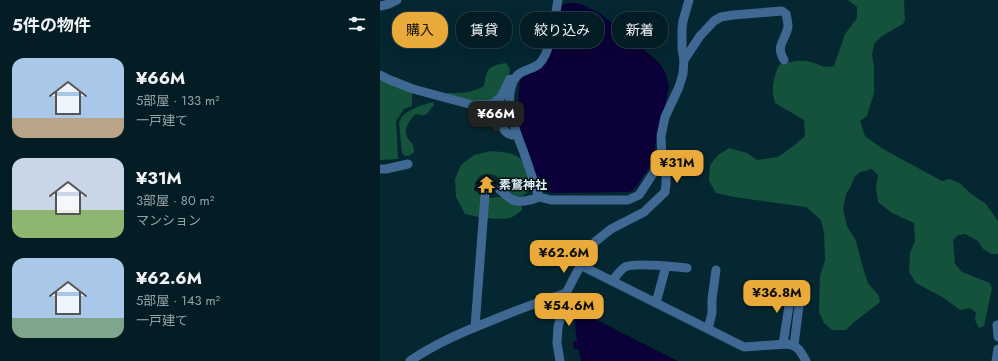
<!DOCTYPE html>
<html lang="ja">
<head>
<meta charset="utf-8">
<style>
	body { margin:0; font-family:Jost,"Noto Sans JP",sans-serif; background:#122a32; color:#f1f3f6; height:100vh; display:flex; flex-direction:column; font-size:15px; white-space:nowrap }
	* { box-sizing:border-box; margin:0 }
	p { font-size:13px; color:#97a2a7 }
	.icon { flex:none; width:22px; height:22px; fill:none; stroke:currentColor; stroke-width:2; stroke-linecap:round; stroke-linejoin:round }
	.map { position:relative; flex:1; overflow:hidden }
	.details { display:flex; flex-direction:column; background:#041d25; width:380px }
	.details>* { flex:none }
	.guide { position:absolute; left:12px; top:12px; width:380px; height:36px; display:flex; gap:8px }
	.price { position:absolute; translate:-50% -34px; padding:0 9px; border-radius:8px; background:#eaaa39; color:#111; font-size:13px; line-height:26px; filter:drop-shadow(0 1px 2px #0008) }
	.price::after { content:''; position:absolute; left:50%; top:24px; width:12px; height:9px; margin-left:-6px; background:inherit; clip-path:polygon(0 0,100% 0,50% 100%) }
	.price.current { background:#222; color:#fff }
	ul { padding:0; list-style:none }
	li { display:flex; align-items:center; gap:12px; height:100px; padding:0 12px }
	li span { display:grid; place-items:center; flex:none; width:112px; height:80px; border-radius:12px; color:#555 }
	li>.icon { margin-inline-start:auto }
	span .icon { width:48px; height:48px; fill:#fffc; stroke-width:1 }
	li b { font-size:17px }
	h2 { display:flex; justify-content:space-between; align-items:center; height:48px; padding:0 12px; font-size:17px }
	.chip { padding:0 14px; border-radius:16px; background:#041d25; box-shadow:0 4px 16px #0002,0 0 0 1px #253b42; font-size:14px; line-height:36px }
	.chip.current { background:#eaaa39; color:#111 }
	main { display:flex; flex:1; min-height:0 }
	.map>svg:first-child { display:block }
	.green { fill:#14523b }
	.water { fill:#0b0037 }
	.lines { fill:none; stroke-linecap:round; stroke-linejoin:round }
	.minor { stroke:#3f6893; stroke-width:9 }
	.labels { text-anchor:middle; stroke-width:3; stroke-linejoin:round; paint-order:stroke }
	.poi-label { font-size:12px; font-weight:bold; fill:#dff1f8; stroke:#030e12; text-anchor:start }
</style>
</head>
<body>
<main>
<section class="details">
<h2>5件の物件<svg class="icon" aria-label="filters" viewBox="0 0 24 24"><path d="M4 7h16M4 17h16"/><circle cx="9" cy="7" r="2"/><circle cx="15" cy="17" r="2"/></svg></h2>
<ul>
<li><span style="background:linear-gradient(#a9c7e8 75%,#b9a48a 0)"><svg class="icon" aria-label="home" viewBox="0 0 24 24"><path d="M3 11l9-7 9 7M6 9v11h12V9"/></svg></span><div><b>¥66M</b><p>5部屋 · 133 m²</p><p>一戸建て</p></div></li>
<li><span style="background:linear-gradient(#c9d6e8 65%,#8fb573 0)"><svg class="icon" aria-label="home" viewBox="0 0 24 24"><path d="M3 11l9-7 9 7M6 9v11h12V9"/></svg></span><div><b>¥31M</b><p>3部屋 · 80 m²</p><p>マンション</p></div></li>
<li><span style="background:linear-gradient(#a9c7e8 75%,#7fa58c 0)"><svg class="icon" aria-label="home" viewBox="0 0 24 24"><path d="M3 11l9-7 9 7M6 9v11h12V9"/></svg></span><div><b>¥62.6M</b><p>5部屋 · 143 m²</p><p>一戸建て</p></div></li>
</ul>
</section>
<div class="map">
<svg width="618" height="361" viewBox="0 0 618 361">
	<rect width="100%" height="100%" fill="#052731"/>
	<g class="green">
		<path d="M468 0H524L525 20 523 24 502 36 494 44 492 55 494 66V93L487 116 480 121 485 136 503 149 562 181 570 179 581 184 590 193 606 204 618 221V254H612L603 249 598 241 585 234 578 235 573 240 575 264 582 272 610 283 612 288 604 326 599 328 595 320 596 313 590 308 580 310 564 298 536 283 529 272 530 253 535 241 534 223 512 213 498 202 496 187 498 175 492 169 481 172 475 176 470 188 466 194 463 209 467 226 476 241 483 268 488 283 499 296 500 302 473 323 466 330H452L444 323 439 312 440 276 445 260 444 233 441 220 426 207 354 197 336 193 329 181 330 165 338 155 349 148 367 153 377 160 398 157 416 144 425 136 424 120 395 103C391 88 393 79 399 65 408 62 416 60 427 61 438 63 442 69 454 66L465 34 477 18V7Z"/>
		<path d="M126 63 130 69C128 78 122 94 114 99 104 106 79 99 68 96V93C81 93 92 93 104 86 107 69 107 66 126 63Z"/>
		<path d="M0 80 32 92V106L24 109 16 121 18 159 0 160Z"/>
		<path d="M53 102 54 105C47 112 49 118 36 114 30 120 23 128 27 137 31 144 34 142 34 152 31 155 29 156 25 156L22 153 19 123 22 116 29 111 39 106Z"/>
		<path d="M111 151C120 152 136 152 142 161 143 162 143 164 144 166 147 176 155 190 142 196 139 197 136 197 133 196 126 192 127 183 121 179 115 174 105 171 99 177 95 181 94 186 95 191L103 197 110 198 122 197 142 205V210C140 212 137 214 134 216 124 222 97 217 85 214L76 197 75 179 81 165 94 155Z"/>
	</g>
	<g class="water">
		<path d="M189 3H196L203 5 219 13 244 32 280 64C285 71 288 78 289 87L279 135 275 145 276 157 258 184 252 191 248 192 175 193 166 192 160 187 143 139 133 107 136 106 138 104 140 80 147 74 155 71 181 6 184 4Z"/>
		<path d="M197 312 209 316 298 361H201L199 349H194L193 342H197L195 325V313Z"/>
	</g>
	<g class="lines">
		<g class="minor">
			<path d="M178 0C175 16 171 53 159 64 152 70 140 70 136 77 121 98 136 132 144 153 149 168 154 182 159 197L171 200H248L259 195 282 160"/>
			<path d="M0 6 9 4 17 0"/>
			<path d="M304 60 320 36 334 21 341 17 353 15 402 11 406 14C407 18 408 23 408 27 405 42 395 45 404 60"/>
			<path d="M0 75 10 80 33 89 74 100 93 105 113 104 121 97 130 79"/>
			<path d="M113 104C122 114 118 137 137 135"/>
			<path d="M0 169H6L28 164"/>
			<path d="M120 190C124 193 128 198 133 200 140 203 152 200 159 197"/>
			<path d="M200 265 364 347 407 344C419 346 420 351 426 361"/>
			<path d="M232 281C236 277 240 270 245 267 254 262 295 267 307 268"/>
			<path d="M276 303 286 266"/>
			<path d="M617 325 618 337"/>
			<path d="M95 327 105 195"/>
			<path d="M328 329 332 313V299L336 270"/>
			<path d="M403 344 412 287"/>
			<path d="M414 345 421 290"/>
			<path d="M30 361C56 343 85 331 113 320 137 310 161 301 186 293"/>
			<path d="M180 361 177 343 178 327 182 312 186 293 208 251 216 241 231 229 264 212 285 192 286 184V168L282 160 281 136 285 117 299 87 303 74 304 60 302 48V28L303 21 309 0"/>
			<path d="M616 361 618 349"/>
		</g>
	</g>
	<defs>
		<symbol id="temple-bare" viewBox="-9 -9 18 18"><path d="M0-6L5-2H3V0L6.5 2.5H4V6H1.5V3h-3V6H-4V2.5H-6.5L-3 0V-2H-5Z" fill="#eaaa39" stroke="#030e12" stroke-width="2.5" paint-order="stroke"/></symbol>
	</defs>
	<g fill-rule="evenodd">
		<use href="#temple-bare" x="94" y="172" width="25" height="25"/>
	</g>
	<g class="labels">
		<g class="poi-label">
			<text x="119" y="189">素鵞神社</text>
		</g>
	</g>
</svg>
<b class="price current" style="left:116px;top:135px">¥66M</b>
<b class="price" style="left:297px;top:184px">¥31M</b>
<b class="price" style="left:184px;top:274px">¥62.6M</b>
<b class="price" style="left:397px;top:314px">¥36.8M</b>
<b class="price" style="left:189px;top:327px">¥54.6M</b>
<div class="guide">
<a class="chip current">購入</a>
<a class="chip">賃貸</a>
<a class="chip">絞り込み</a>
<a class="chip">新着</a>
</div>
</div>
</main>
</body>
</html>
